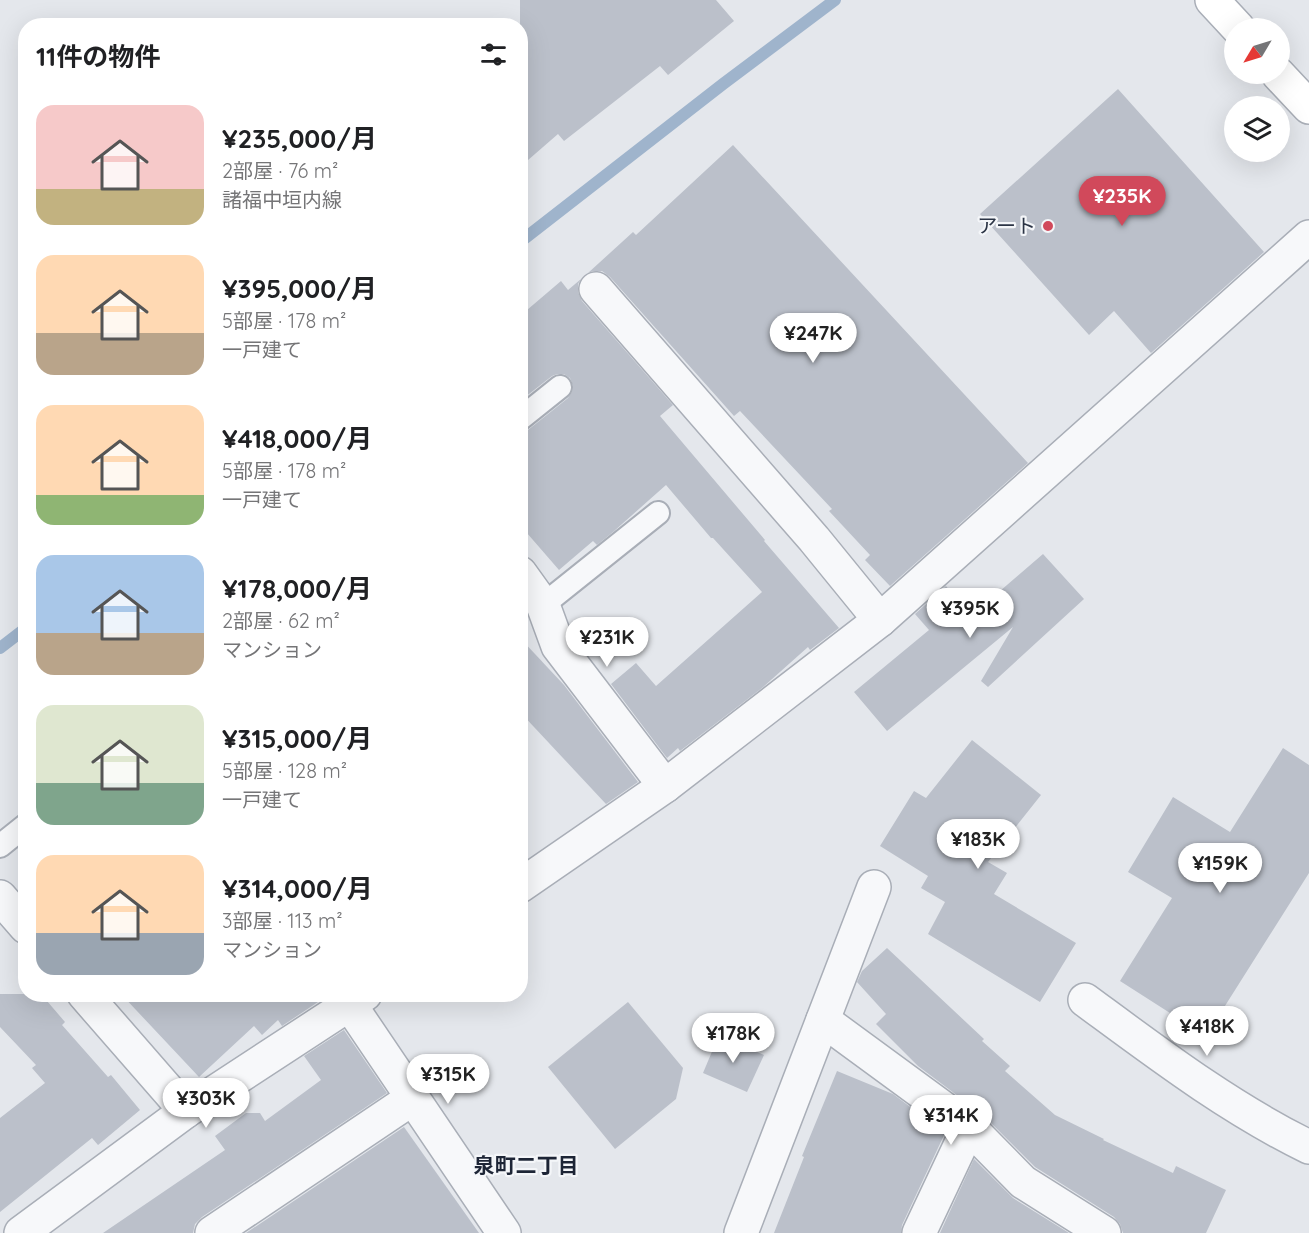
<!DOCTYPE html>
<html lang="ja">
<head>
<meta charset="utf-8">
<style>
	body { margin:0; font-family:Quicksand,"Noto Sans JP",sans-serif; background:#f6f6f6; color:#202124; height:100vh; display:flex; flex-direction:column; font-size:22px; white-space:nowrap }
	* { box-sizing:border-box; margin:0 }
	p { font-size:20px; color:#757577 }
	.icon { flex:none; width:33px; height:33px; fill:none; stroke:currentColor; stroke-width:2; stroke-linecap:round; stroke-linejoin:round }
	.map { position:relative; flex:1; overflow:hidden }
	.sheet { position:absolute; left:18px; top:18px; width:510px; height:984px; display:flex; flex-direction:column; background:#fff; border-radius:24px; box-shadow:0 6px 24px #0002 }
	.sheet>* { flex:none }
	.needle { width:39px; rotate:232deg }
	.fabs { position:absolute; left:1224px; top:18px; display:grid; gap:12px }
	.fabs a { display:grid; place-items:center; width:66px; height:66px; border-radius:50%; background:#fff; box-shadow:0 6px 24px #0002; font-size:30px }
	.price { position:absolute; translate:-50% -51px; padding:0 14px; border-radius:21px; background:#fff; color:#222; font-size:20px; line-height:39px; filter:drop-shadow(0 2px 3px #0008) }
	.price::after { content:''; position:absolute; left:50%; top:36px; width:18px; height:14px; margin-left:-9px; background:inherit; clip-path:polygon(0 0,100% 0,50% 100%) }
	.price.active { background:#d1495b; color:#fff }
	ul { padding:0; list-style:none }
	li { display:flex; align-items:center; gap:18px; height:150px; padding:0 18px }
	li span { display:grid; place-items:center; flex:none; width:168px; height:120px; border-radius:18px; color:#555 }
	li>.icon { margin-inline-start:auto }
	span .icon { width:72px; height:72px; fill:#fffc; stroke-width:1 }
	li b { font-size:26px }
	h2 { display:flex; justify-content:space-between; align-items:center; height:72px; padding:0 18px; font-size:26px }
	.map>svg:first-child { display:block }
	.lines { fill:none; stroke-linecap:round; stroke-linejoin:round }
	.stream { stroke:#9fb4cc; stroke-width:12 }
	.building { fill:#bbc0ca }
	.lane-casing { stroke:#a9aeb7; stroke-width:26 }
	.street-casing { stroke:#a9aeb7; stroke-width:36 }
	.secondary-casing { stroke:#a9aeb7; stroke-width:36 }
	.lane { stroke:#f7f8fa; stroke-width:22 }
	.street { stroke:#f7f8fa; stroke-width:33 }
	.secondary { stroke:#fff; stroke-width:33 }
	.poi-dot { fill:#d1495b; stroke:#f4f6f9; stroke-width:2 }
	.labels { text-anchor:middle; stroke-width:4.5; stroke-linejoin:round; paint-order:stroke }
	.poi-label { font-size:20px; fill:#2b3445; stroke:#f4f6f9; text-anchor:end }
	.neighbourhood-label { font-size:21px; font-weight:bold; fill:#1d2536; stroke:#f4f6f9 }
</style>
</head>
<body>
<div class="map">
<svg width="1309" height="1233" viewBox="0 0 1309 1233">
	<rect width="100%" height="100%" fill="#e4e7ec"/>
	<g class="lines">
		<g class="stream">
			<path d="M520 242 723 84 835 0"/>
			<path d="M0 648 26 628"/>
		</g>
	</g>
	<g class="building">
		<path d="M520 0H716L734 21 668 75 660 66 564 141 558 134 520 167Z"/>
		<path d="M1118 89 1264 252 1151 353 1114 311 1089 335 980 214Z"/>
		<path d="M733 145 1028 463 890 586 865 560 870 555 829 511 832 509 740 411 734 416 610 277 602 271H593L588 273 633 232 636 235Z"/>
		<path d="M581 279 578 284V292L582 301 673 405 660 416 765 540 764 541 839 628 810 650 808 647 762 688 680 751 678 748 667 758 611 684 636 663 656 686 762 592 713 538H711L666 485 613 532 597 545 593 541 559 570 520 525V432L528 430 568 398 572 392 573 386 570 378 564 374H557L552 376 520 401V316L561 281 568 290Z"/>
		<path d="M1043 554 1084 599 988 687 981 681 1013 627 887 731 854 692 929 630 915 614 946 586 971 616Z"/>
		<path d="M520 638 564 685 638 782 606 804 520 712Z"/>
		<path d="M972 740 1041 795 988 862 1007 873 994 894 1076 943 1040 1002 928 934 945 902 921 888 928 876 880 846 914 791 926 798Z"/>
		<path d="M1283 748 1309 765V873L1206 1036 1120 981 1172 898 1128 872 1173 797 1230 832Z"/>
		<path d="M887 948 984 1039 982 1041 1010 1066 1005 1071 1055 1115 1104 1139 1103 1140 1173 1173 1176 1166 1226 1190 1206 1233H1123L1120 1224 1114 1217 1035 1167 982 1114 918 1066 876 1024 886 1014 857 982 862 971Z"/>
		<path d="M0 994H41L65 1022 62 1025 108 1077 111 1075 140 1110 98 1145 92 1138 0 1212V1118L45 1083 32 1068 36 1065 0 1027Z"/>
		<path d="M121 994H330L282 1026 278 1020 262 1035 254 1026 199 1077Z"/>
		<path d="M628 1002 683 1068 676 1099 615 1149 548 1067Z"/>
		<path d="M344 1030 387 1093 202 1217 195 1224 193 1233H103L225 1150 215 1136 246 1113H260L265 1121 321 1080 304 1056Z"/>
		<path d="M719 1035 764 1055 747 1092 703 1073Z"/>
		<path d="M837 1071 893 1094 945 1133 902 1225 901 1233H774L804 1157 802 1156Z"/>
		<path d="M404 1127 479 1233H246Z"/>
		<path d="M974 1159 1013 1198 1069 1233H940Z"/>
	</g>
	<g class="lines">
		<defs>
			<g id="lane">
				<path d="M520 419 560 387"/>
				<path d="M543 605 658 513"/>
				<path d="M0 846 26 825"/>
			</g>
			<g id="street">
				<path d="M596 289 814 539 880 620"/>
				<path d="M520 573 543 605 558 646 665 786"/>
				<path d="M520 886 665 786 880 620 1309 237"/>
				<path d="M0 897 26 927"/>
				<path d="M84 994 186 1111"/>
				<path d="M1085 1000C1157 1053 1229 1108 1309 1147"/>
				<path d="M350 1005 504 1233"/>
				<path d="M823 1020 969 1127 1023 1182 1104 1233"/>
				<path d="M21 1233 186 1111 365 994"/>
				<path d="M212 1233 413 1098"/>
				<path d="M741 1233 874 887"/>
				<path d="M919 1233 969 1127"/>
			</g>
			<g id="secondary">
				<path d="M1212 0 1238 28"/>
				<path d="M1278 74 1309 107"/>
			</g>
		</defs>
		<use href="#lane" class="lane-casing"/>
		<use href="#street" class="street-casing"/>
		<use href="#secondary" class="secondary-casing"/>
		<use href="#lane" class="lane"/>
		<use href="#street" class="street"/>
		<use href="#secondary" class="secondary"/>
	</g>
	<circle class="poi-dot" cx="1048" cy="226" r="6"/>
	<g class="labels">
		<g class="poi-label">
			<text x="1036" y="233">アート</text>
		</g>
		<g class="neighbourhood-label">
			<text x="526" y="1173">泉町二丁目</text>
		</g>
	</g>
</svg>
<div class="fabs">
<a><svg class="needle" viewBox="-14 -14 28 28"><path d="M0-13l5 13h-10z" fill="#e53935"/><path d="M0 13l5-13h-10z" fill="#757577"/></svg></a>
<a><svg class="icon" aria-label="layers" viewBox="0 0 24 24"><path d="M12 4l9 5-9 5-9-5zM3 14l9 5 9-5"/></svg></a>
</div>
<b class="price active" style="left:1122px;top:227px">¥235K</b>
<b class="price" style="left:813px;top:364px">¥247K</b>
<b class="price" style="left:970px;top:639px">¥395K</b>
<b class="price" style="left:607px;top:668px">¥231K</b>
<b class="price" style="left:978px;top:870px">¥183K</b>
<b class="price" style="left:1220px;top:894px">¥159K</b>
<b class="price" style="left:1207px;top:1057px">¥418K</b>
<b class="price" style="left:733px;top:1064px">¥178K</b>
<b class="price" style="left:448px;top:1105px">¥315K</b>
<b class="price" style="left:206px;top:1129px">¥303K</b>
<b class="price" style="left:951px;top:1146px">¥314K</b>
<section class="sheet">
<h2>11件の物件<svg class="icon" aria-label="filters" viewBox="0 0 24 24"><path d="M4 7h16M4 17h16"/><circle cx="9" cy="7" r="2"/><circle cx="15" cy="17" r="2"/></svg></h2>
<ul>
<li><span style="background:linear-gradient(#f6c9c9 70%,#c2b280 0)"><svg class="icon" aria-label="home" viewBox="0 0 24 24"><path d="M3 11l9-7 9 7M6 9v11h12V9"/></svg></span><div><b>¥235,000/月</b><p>2部屋 · 76 m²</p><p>諸福中垣内線</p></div></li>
<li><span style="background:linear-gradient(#ffd9b3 65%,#b9a48a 0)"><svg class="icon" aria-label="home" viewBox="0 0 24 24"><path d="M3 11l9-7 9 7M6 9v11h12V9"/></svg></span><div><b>¥395,000/月</b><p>5部屋 · 178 m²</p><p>一戸建て</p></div></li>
<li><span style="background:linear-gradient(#ffd9b3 75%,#8fb573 0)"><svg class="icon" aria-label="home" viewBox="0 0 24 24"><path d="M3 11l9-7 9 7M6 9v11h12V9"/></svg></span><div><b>¥418,000/月</b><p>5部屋 · 178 m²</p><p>一戸建て</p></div></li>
<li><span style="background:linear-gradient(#a9c7e8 65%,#b9a48a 0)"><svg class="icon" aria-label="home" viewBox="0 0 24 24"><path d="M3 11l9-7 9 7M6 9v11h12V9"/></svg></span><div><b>¥178,000/月</b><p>2部屋 · 62 m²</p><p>マンション</p></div></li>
<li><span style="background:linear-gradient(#dfe7d0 65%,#7fa58c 0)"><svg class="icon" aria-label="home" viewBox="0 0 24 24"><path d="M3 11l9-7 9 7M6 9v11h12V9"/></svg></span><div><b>¥315,000/月</b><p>5部屋 · 128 m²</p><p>一戸建て</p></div></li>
<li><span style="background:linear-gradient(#ffd9b3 65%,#9aa5b1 0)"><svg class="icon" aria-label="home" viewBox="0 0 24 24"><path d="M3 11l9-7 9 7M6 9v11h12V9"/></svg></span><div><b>¥314,000/月</b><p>3部屋 · 113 m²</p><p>マンション</p></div></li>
</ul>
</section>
</div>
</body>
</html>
